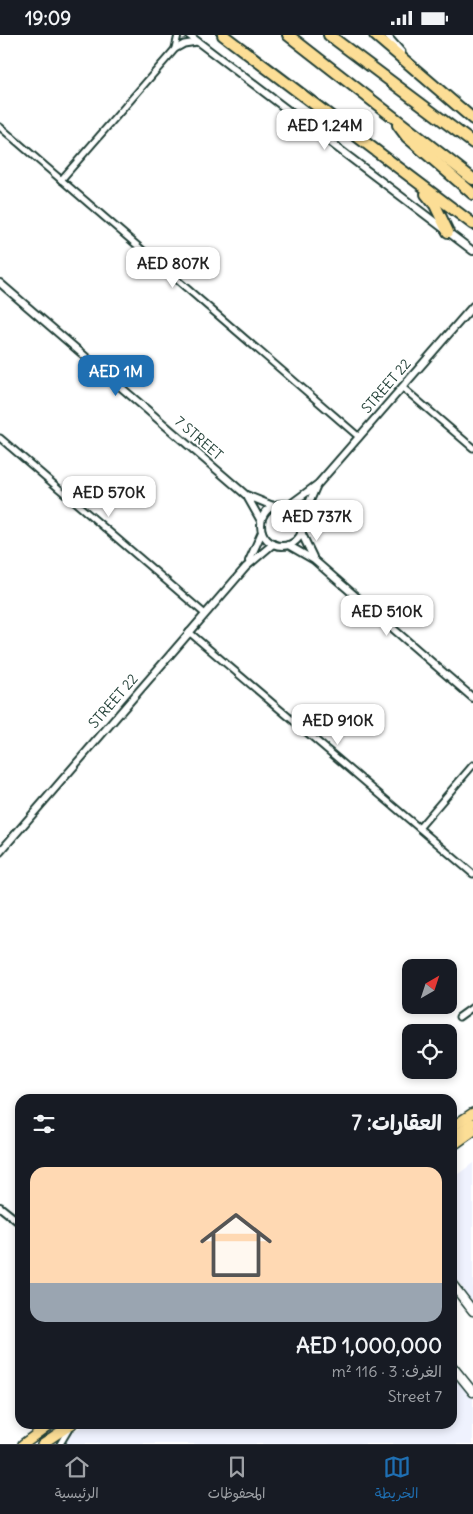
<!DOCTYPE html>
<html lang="ar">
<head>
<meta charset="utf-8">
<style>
	body { margin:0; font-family:Delius,"Playpen Sans Arabic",sans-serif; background:#20242c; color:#f1f3f6; direction:rtl; height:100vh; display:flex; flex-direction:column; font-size:19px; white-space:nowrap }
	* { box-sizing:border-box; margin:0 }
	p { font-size:16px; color:#9ea1a6 }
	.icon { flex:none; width:28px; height:28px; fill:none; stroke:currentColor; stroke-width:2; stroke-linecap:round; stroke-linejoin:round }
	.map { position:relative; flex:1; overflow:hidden; direction:ltr }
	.panel { position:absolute; left:15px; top:1059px; width:442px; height:335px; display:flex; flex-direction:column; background:#171b24; border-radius:15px; box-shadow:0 2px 8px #0003; direction:rtl }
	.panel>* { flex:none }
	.needle { width:32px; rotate:39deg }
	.buttons { position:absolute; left:402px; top:924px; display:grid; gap:10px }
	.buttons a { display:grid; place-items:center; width:55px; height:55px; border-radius:10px; background:#171b24; box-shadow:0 2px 8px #0003; font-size:25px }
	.price { position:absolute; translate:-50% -42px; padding:0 11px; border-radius:10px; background:#fff; color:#222; font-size:16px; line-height:32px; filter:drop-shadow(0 1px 2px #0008) }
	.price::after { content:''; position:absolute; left:50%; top:30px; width:15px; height:11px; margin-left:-8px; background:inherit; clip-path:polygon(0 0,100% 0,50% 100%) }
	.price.on { background:#1f6fb2; color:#fff }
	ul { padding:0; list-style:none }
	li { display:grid; align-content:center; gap:10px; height:265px; padding:0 15px }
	li span { display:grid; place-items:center; height:155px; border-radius:15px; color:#555 }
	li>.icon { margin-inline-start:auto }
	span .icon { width:90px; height:90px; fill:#fffc; stroke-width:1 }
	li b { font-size:21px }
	h2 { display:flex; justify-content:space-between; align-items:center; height:60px; padding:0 15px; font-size:21px }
	.status { display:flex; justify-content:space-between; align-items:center; height:35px; padding:0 25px; background:#171b24; direction:ltr }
	.status svg { height:14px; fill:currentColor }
	.menu { display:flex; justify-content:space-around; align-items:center; height:70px; border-top:1px solid #363941; background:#171b24; font-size:14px; color:#9ea1a6 }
	.menu a { display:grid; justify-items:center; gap:2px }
	.menu .on { color:#1f6fb2 }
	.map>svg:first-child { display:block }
	.built { fill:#eff2fe }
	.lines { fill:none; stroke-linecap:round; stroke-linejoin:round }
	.minor-casing { stroke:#1f3d34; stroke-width:9 }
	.tertiary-casing { stroke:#1f3d34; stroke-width:10 }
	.secondary-casing { stroke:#1f3d34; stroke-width:11 }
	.primary-casing { stroke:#1f3d34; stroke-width:12 }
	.motorway-casing { stroke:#1f3d34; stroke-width:14 }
	.minor { stroke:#fff; stroke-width:5 }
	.tertiary { stroke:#fff; stroke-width:6 }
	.secondary { stroke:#fff; stroke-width:8 }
	.primary { stroke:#fcde96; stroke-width:9 }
	.motorway { stroke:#fcde96; stroke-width:10 }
	.labels { text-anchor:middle; stroke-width:4; stroke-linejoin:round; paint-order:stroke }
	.street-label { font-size:14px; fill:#1f3d34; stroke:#fff }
</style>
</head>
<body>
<div class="status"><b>19:09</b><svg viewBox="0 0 49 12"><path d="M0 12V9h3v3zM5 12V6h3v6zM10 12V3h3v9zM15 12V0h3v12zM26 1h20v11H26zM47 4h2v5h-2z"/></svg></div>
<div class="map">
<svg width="473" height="1409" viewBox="0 0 473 1409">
	<rect width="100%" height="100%" fill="#fff"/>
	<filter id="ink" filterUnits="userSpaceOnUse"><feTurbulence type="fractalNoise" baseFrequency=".02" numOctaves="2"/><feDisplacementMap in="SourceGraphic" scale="10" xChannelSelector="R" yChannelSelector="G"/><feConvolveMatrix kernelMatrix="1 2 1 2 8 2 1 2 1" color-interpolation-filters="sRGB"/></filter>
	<g filter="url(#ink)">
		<g class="built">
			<path d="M473 1128V1267L452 1239 453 1143Z"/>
			<path d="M453 1326 473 1354V1409H57L84 1389H452Z"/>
		</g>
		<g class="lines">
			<defs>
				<g id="minor">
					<path d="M387 0 402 17"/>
					<path d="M175 13 178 0"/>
					<path d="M0 92 359 402"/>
					<path d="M61 145 175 14 184 9 197 7"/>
					<path d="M402 352 473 413"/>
					<path d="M0 403 205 579"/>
					<path d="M189 597 473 839"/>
					<path d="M419 793 473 730"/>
					<path d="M459 982 473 972"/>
					<path d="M60 1409 69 1394"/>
				</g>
				<g id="tertiary">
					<path d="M189 0 473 216"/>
					<path d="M0 248 246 460 273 471"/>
					<path d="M248 463 261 486"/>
					<circle cx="282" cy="490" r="21"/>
					<path d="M288 471 318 449 473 271"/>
					<path d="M302 484 316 452"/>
					<path d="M301 497 313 522"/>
					<path d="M288 510 314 525 473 663"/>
					<path d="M249 526 262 497"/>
					<path d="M0 817 246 532 273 509"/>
					<path d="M0 1172 20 1188"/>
				</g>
				<g id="secondary">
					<path d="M452 1249 473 1276"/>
					<path d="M452 1331 473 1357"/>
				</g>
				<g id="primary">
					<path d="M452 1092 473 1078"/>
					<path d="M452 1103 473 1088"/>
					<path d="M452 1111 473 1096"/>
					<path d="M23 1409 50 1389"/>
					<path d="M42 1409 72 1389"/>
				</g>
				<g id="motorway">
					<path d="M223 0 473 189"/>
					<path d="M288 0 473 144"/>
					<path d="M329 0 473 108"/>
					<path d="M375 0 473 84"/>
					<path d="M398 90 407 102 473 159"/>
					<path d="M426 159 435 170 448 197"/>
				</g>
			</defs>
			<use href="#minor" class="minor-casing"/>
			<use href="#tertiary" class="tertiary-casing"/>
			<use href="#secondary" class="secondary-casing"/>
			<use href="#primary" class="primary-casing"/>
			<use href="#motorway" class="motorway-casing"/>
			<use href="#minor" class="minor"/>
			<use href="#tertiary" class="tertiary"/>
			<use href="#secondary" class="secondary"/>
			<use href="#primary" class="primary"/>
			<use href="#motorway" class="motorway"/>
		</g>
	</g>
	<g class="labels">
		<g class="street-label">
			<text transform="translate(386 351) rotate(-49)" y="5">STREET 22</text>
			<text transform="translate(199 403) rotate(41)" y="5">7 STREET</text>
			<text transform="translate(113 666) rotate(-49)" y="5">STREET 22</text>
		</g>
	</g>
</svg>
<div class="buttons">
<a><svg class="needle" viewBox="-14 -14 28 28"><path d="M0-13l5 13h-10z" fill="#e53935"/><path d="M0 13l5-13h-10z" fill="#9ea1a6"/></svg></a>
<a><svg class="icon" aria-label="locate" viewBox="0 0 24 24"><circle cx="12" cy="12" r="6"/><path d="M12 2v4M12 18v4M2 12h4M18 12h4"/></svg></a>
</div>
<b class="price" style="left:325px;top:116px">AED 1.24M</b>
<b class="price" style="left:173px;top:254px">AED 807K</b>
<b class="price on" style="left:116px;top:362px">AED 1M</b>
<b class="price" style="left:109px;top:483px">AED 570K</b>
<b class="price" style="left:317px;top:507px">AED 737K</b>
<b class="price" style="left:387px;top:602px">AED 510K</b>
<b class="price" style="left:338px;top:711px">AED 910K</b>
<section class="panel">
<h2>العقارات: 7<svg class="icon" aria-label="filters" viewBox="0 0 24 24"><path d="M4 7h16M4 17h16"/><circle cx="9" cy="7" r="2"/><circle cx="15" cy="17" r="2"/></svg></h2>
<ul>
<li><span style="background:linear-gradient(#ffd9b3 75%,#9aa5b1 0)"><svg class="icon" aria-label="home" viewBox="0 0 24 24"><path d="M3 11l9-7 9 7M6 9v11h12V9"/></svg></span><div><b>AED 1,000,000</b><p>الغرف: 3 · 116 m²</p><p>7 Street</p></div></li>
</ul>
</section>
</div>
<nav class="menu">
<a class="on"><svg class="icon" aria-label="map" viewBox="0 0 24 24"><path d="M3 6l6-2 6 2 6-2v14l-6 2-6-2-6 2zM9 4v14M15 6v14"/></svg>الخريطة</a>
<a><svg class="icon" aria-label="saved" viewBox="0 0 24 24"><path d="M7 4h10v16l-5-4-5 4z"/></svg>المحفوظات</a>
<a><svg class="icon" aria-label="home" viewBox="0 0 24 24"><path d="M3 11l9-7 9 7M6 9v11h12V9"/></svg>الرئيسية</a>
</nav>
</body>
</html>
